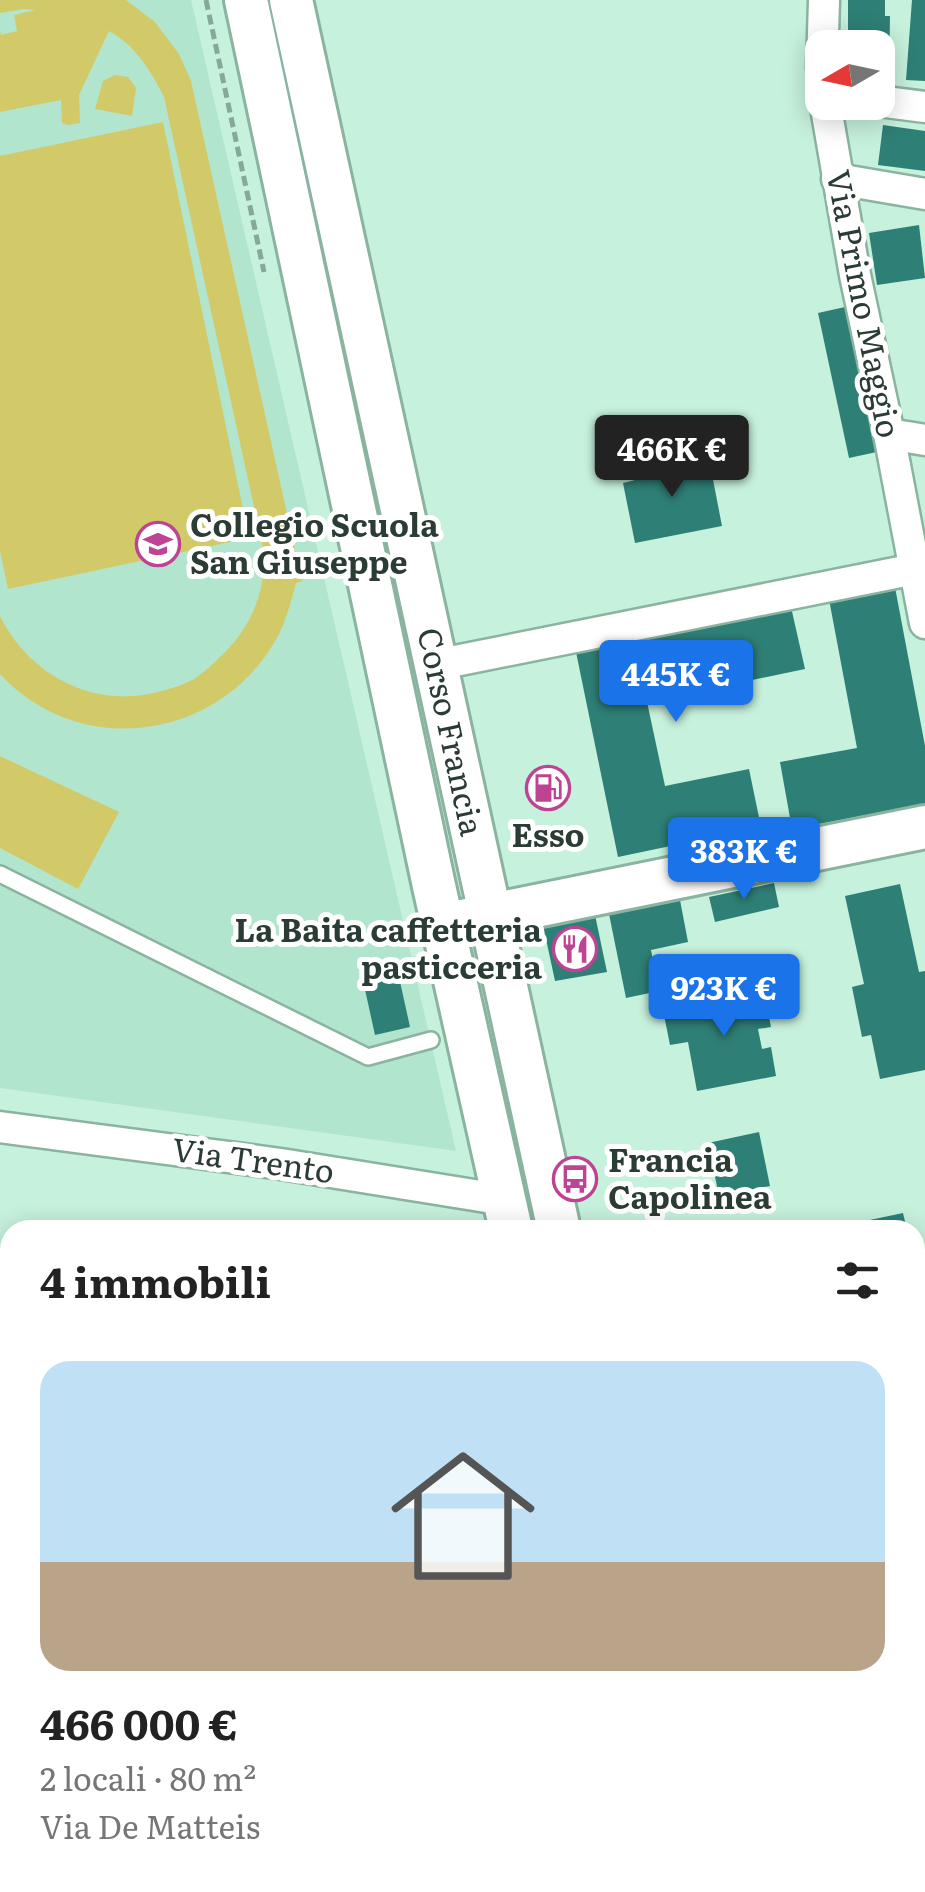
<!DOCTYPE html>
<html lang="it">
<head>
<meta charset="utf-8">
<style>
	body { margin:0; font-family:Literata,serif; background:#f2f2f2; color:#222; height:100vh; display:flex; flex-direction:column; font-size:38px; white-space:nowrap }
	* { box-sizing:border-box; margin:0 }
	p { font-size:32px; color:#767676 }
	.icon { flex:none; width:55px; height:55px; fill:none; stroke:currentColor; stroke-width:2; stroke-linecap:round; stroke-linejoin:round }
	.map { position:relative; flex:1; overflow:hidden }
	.drawer { position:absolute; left:0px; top:1220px; width:925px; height:672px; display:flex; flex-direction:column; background:#fff; border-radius:30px 30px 0 0; box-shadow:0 5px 25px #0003 }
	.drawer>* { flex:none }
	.needle { width:65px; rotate:261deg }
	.controls { position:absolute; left:805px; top:30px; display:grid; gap:20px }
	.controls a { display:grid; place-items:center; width:90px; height:90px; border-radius:20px; background:#fff; box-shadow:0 5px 25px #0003; font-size:50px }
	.price { position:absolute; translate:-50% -85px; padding:0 22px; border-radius:10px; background:#1a73e8; color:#fff; font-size:32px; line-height:65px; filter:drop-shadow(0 2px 5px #0008) }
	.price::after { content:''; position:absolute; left:50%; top:60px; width:30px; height:22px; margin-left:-15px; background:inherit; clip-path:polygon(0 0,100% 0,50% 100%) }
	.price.current { background:#222; color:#fff }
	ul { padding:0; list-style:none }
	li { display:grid; align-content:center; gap:20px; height:530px; padding:0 40px }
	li+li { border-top:2px solid #e0e0e0 }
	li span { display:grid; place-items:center; height:310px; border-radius:30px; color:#555 }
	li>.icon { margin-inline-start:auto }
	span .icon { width:180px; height:180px; fill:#fffc; stroke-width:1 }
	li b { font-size:42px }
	h2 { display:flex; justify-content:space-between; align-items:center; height:120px; padding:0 40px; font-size:42px }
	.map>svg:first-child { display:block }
	.built { fill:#b2e5cd }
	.green { fill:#d2ca69 }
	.building { fill:#2e7f76 }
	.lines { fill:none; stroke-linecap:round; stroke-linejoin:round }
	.lane-casing { stroke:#8ab3a0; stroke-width:20 }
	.street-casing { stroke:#8ab3a0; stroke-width:35 }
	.secondary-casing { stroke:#8ab3a0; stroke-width:48 }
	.path { stroke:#87a898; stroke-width:5; stroke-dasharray:10 5; stroke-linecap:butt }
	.lane { stroke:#fff; stroke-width:15 }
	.street { stroke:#fff; stroke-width:30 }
	.secondary { stroke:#fff; stroke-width:42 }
	.labels { text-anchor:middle; stroke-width:10; stroke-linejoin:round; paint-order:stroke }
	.street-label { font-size:32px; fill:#2b3c34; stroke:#fff }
	.poi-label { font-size:32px; font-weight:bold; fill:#2b3c34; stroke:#fff; text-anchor:start }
</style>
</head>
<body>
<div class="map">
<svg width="925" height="1892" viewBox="0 0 925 1892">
	<rect width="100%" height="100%" fill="#c6f1dc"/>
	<path class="built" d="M0 0H191L456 1151 0 1088Z"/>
	<g class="green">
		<path d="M0 0H126L155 22 179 54 191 81 302 581 296 583C291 600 287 618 279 634 224 740 81 762 0 674V616C29 675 93 709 158 692 170 689 183 685 194 679 205 672 215 662 223 654 253 625 269 585 262 543L164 97C151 71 135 45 109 31L79 95 80 123 68 125 62 123 61 100 0 112V30L1 35 17 31 14 15 35 10 24 9 0 13Z"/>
		<path d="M115 75 128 77 136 88 132 116 95 109 103 81Z"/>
		<path d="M163 122 249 538 8 589 0 551V156Z"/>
		<path d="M0 756 119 812 78 889 0 848Z"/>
	</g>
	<g class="building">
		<path d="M848 0H885V16H890L889 79 878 78V48H848Z"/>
		<path d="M912 0H925V81L906 80Z"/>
		<path d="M883 125 925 131V171L878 165Z"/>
		<path d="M919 225 925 278 877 285 869 233Z"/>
		<path d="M854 305 886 450 849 458 818 313Z"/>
		<path d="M667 457 681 464 709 459 722 526 635 543 623 483 643 478 649 462Z"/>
		<path d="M894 582 925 746V804L792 829 780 762 857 748 828 594Z"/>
		<path d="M791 607 805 669 647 702 665 786 749 769 761 827 618 857 576 652Z"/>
		<path d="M774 883 779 907 715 922 709 897Z"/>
		<path d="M900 884 919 972 925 971V1070L880 1079 871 1035 862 1037 852 987 864 984 845 896Z"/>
		<path d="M680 900 688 942 651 950 659 991 626 998 609 914Z"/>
		<path d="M595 915 607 972 555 981 543 925Z"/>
		<path d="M399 977 410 1027 375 1035 364 985Z"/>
		<path d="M764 991 771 1027 758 1029 762 1049 771 1047 776 1076 697 1091 688 1042 670 1045 663 1010Z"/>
		<path d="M759 1132 770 1186 719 1196 708 1143Z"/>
		<path d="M903 1213 907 1230H852L851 1224Z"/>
		<path d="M915 1273 924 1305 915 1307Z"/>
		<path d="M10 1402V1460L0 1463V1404Z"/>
		<path d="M4 1539H10V1594H5Z"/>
		<path d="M1 1641 10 1676V1749L7 1766 10 1767V1870L0 1868Z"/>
		<path d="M925 1659V1776L915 1778V1661Z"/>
		<path d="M272 1882H586L587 1892H269Z"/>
		<path d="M759 1882H819L821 1892H761Z"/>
	</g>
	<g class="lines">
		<defs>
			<path id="lane" d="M0 874 368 1057 431 1040"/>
			<g id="street">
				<path d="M822 68 824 0"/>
				<path d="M878 101 925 107"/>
				<path d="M825 102 855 275 889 434 925 623"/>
				<path d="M837 179 925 194"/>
				<path d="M889 434 925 440"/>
				<path d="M435 665 915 569"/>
				<path d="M0 1127 281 1164 505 1200"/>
				<path d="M0 1611H10"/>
				<path d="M237 1892 240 1882"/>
			</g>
			<g id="secondary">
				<path d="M246 0 434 886 511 1230"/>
				<path d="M291 0 559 1230"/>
				<path d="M462 921 925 827"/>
				<path d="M915 1595 925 1593"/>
				<path d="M627 1882 628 1892"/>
				<path d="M697 1882 699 1892"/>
			</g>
		</defs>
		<use href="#lane" class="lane-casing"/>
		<use href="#street" class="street-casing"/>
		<use href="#secondary" class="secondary-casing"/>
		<path class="path" d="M206 0 264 272"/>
		<use href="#lane" class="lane"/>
		<use href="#street" class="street"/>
		<use href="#secondary" class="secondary"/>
	</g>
	<defs>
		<symbol id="school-ring" viewBox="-11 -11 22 22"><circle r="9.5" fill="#fff" stroke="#bf4393" stroke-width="1.5"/><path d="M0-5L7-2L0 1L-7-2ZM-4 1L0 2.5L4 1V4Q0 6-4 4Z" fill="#bf4393"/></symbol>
		<symbol id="fuel-ring" viewBox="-11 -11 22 22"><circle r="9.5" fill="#fff" stroke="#bf4393" stroke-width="1.5"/><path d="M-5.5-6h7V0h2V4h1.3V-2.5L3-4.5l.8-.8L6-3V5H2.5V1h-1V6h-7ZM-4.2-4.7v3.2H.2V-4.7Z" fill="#bf4393"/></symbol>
		<symbol id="restaurant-ring" viewBox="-11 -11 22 22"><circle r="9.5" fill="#fff" stroke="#bf4393" stroke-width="1.5"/><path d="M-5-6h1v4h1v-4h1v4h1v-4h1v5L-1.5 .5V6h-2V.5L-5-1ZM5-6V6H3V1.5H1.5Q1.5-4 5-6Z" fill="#bf4393"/></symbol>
		<symbol id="bus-ring" viewBox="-11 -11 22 22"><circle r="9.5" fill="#fff" stroke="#bf4393" stroke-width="1.5"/><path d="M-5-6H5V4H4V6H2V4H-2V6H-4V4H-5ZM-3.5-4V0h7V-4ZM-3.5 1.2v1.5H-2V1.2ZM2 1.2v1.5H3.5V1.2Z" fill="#bf4393"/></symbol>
	</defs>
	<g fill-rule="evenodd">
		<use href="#school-ring" x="133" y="519" width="50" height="50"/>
		<use href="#fuel-ring" x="523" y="763" width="50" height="50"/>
		<use href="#restaurant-ring" x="550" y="924" width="50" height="50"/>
		<use href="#bus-ring" x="550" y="1154" width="50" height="50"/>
	</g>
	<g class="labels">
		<g class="street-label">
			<text transform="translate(863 304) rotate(79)" y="11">Via Primo Maggio</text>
			<text transform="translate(450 732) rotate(78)" y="11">Corso Francia</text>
			<text transform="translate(253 1161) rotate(8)" y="11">Via Trento</text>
		</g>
		<g class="poi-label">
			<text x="190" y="537">Collegio Scuola<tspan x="190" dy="37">San Giuseppe</tspan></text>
			<text x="548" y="847" text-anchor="middle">Esso</text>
			<text x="542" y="942" text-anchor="end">La Baita caffetteria<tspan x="542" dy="37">pasticceria</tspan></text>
			<text x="608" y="1172">Francia<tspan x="608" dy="37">Capolinea</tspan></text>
		</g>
	</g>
</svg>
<div class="controls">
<a><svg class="needle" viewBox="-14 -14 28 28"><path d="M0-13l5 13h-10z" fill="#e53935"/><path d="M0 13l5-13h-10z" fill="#767676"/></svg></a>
</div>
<b class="price current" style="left:672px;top:500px">466K €</b>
<b class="price" style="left:676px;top:725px">445K €</b>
<b class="price" style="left:744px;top:902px">383K €</b>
<b class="price" style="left:724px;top:1039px">923K €</b>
<section class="drawer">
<h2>4 immobili<svg class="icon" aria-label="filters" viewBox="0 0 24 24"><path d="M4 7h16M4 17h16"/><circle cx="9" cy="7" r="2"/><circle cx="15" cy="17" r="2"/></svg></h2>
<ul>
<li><span style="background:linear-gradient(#bfe0f5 65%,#b9a48a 0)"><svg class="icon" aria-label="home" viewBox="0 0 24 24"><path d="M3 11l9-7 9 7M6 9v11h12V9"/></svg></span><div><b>466 000 €</b><p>2 locali · 80 m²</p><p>Via De Matteis</p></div></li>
</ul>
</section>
</div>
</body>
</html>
